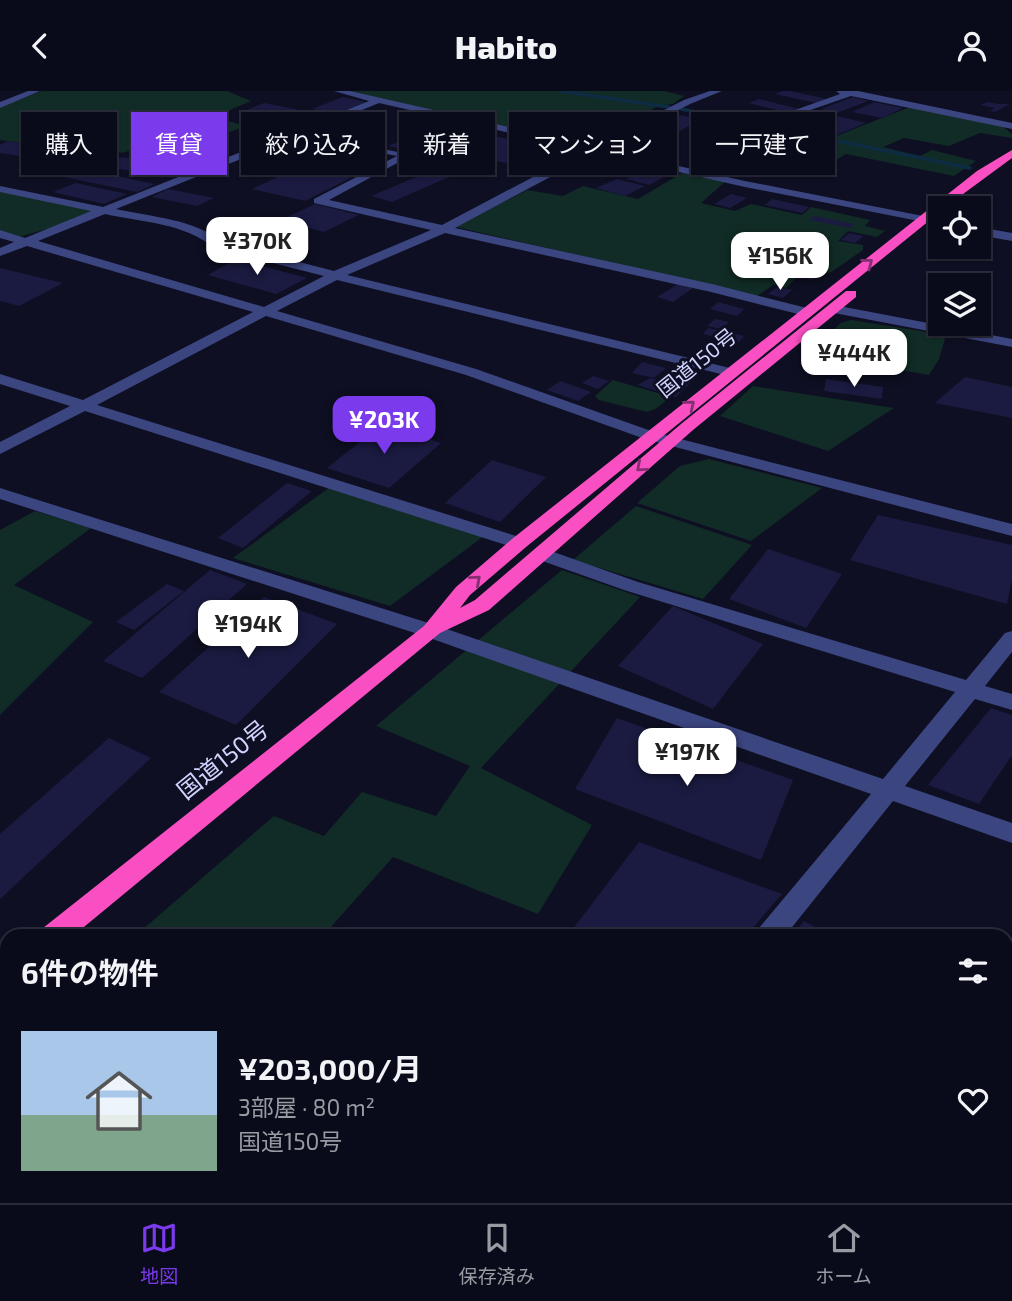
<!DOCTYPE html>
<html lang="ja">
<head>
<meta charset="utf-8">
<style>
	body { margin:0; font-family:"Exo 2","Noto Sans JP",sans-serif; background:#181927; color:#f1f3f6; height:100vh; display:flex; flex-direction:column; font-size:26px; white-space:nowrap }
	* { box-sizing:border-box; margin:0 }
	p { font-size:23px; color:#999ba2 }
	.icon { flex:none; width:38px; height:38px; fill:none; stroke:currentColor; stroke-width:2; stroke-linecap:round; stroke-linejoin:round }
	.map { position:relative; flex:1; overflow:hidden }
	.panel { position:absolute; left:0px; top:838px; width:1013px; height:275px; display:flex; flex-direction:column; background:#0a0b1a; border-radius:21px 21px 0 0; box-shadow:0 2px 5px #0004,0 0 0 2px #2a2b39 }
	.panel>* { flex:none }
	.banner { position:absolute; left:21px; top:21px; width:971px; height:63px; display:flex; gap:14px }
	.fabs { position:absolute; left:928px; top:105px; display:grid; gap:14px }
	.fabs a { display:grid; place-items:center; width:63px; height:63px; border-radius:0px; background:#0a0b1a; box-shadow:0 2px 5px #0004,0 0 0 2px #2a2b39; font-size:35px }
	.price { position:absolute; translate:-50% -60px; padding:0 16px; border-radius:14px; background:#fff; color:#222; font-size:23px; line-height:46px; filter:drop-shadow(0 2px 4px #0008) }
	.price::after { content:''; position:absolute; left:50%; top:42px; width:21px; height:16px; margin-left:-10px; background:inherit; clip-path:polygon(0 0,100% 0,50% 100%) }
	.price.on { background:#7c3aed; color:#fff }
	ul { padding:0; list-style:none }
	li { display:flex; align-items:center; gap:21px; height:175px; padding:0 21px }
	li+li { border-top:2px solid #2a2b39 }
	li span { display:grid; place-items:center; flex:none; width:196px; height:140px; border-radius:0px; color:#555 }
	li>.icon { margin-inline-start:auto }
	span .icon { width:84px; height:84px; fill:#fffc; stroke-width:1 }
	li b { font-size:30px }
	h2 { display:flex; justify-content:space-between; align-items:center; height:84px; padding:0 21px; font-size:30px }
	.tag { padding:0 24px; border-radius:0px; background:#0a0b1a; box-shadow:0 2px 5px #0004,0 0 0 2px #2a2b39; font-size:24px; line-height:63px }
	.tag.on { background:#7c3aed; color:#fff }
	header { display:flex; justify-content:space-between; align-items:center; height:91px; padding:0 21px; background:#0a0b1a; font-size:32px; font-weight:800 }
	.tabs { display:flex; justify-content:space-around; align-items:center; height:98px; border-top:2px solid #2a2b39; background:#0a0b1a; font-size:19px; color:#999ba2 }
	.tabs a { display:grid; justify-items:center; gap:4px }
	.tabs .on { color:#7c3aed }
	.map>svg:first-child { display:block }
	.green { fill:#112c26 }
	.lines { fill:none; stroke-linecap:round; stroke-linejoin:round }
	.stream { stroke:#0d2b42; stroke-width:3.5 }
	.building { fill:#1b1b42 }
	.minor { fill:#3b4580; fill-rule:evenodd }
	.highway { fill:#fa4fc2; fill-rule:evenodd }
	.oneway { stroke:#842f72 }
	.labels { text-anchor:middle; stroke-width:6; stroke-linejoin:round; paint-order:stroke }
	.far-street-label { font-size:21px; fill:#d1d4fe; stroke:#0e0f22 }
	.street-label { font-size:24px; fill:#d1d4fe; stroke:#0e0f22 }
</style>
</head>
<body>
<header><svg class="icon" aria-label="back" viewBox="0 0 24 24"><path d="M15 5l-7 7 7 7"/></svg>Habito<svg class="icon" aria-label="person" viewBox="0 0 24 24"><circle cx="12" cy="8" r="4"/><path d="M4 21q1-7 8-7t8 7"/></svg></header>
<div class="map">
<svg width="1012" height="1112" viewBox="0 0 1012 1112">
	<rect width="100%" height="100%" fill="#0e0f22"/>
	<g class="green">
		<path d="M42 0H227L251 10 213 26 246 35 207 49 222 58 184 62 145 55 122 62 89 52 39 54 0 49V15Z"/>
		<path d="M348 0H664L684 5 673 13 658 15 588 54Z"/>
		<path d="M910 16 1002 35 1012 43V47L980 42 949 55 904 47 883 56 920 65 932 59 976 70 954 85 846 63 812 84 768 70 765 65 774 56 767 49 749 43V38L789 37 831 47Z"/>
		<path d="M682 82 726 90 701 112 735 120 751 113 802 124 811 116 870 129 865 135 885 140 877 146 848 140 838 150 863 154V159L830 182 796 176 786 183 796 187 786 197 773 194 757 205 456 136 527 99 563 105 583 95 638 108Z"/>
		<path d="M0 98 106 122 15 147 0 143Z"/>
		<path d="M851 229 946 244 939 268 929 284 816 265 812 257 841 232Z"/>
		<path d="M613 289 668 305 669 308 655 318 647 321 599 309 595 305Z"/>
		<path d="M753 295 894 317 828 360 720 325Z"/>
		<path d="M709 368 822 397 751 450 637 412 680 375Z"/>
		<path d="M330 396 488 442 390 515 233 467Z"/>
		<path d="M636 415 752 454 703 508 573 469Z"/>
		<path d="M35 420 91 437 14 494 93 531 0 624V439Z"/>
		<path d="M562 479 640 506 481 677 592 734 538 823 393 766 323 845H135L274 725 324 745 362 701 436 725 470 675 376 635Z"/>
		<path d="M46 1106H160L171 1112H41Z"/>
	</g>
	<g class="lines">
		<g class="stream">
			<path d="M560 0 669 16"/>
			<path d="M681 18 970 77"/>
		</g>
	</g>
	<g class="building">
		<path d="M783 0H790L826 8 816 12 775 3Z"/>
		<path d="M343 6 366 11 336 23 312 18Z"/>
		<path d="M853 6 868 10 837 22 821 18Z"/>
		<path d="M759 8 799 18 789 22 749 12Z"/>
		<path d="M874 11 903 17 882 27 852 21Z"/>
		<path d="M988 11 997 13H1010L995 21 990 20 995 17 980 14Z"/>
		<path d="M264 12 331 25 312 33 244 20Z"/>
		<path d="M817 20 866 32 834 45 784 33Z"/>
		<path d="M673 23 701 28 680 40 652 34Z"/>
		<path d="M426 39 448 44 411 60 388 55Z"/>
		<path d="M489 44 554 58 519 75 484 67 470 74 438 67Z"/>
		<path d="M8 50 56 57 34 67 0 62V54Z"/>
		<path d="M80 55 114 65 86 74 52 65Z"/>
		<path d="M148 57 213 69 198 76 133 63Z"/>
		<path d="M122 66 193 78 174 87 102 75Z"/>
		<path d="M303 74 354 85 305 110 252 98Z"/>
		<path d="M764 76 776 79 758 86 749 84Z"/>
		<path d="M645 77 671 82 649 94 626 88Z"/>
		<path d="M83 78 155 93 137 101 64 86Z"/>
		<path d="M431 80 451 85 392 111 371 105Z"/>
		<path d="M617 88 645 95 625 105 596 97Z"/>
		<path d="M76 92 127 103 104 113 53 101Z"/>
		<path d="M168 98 214 107 197 115 152 106Z"/>
		<path d="M731 103 747 107 730 117 714 113Z"/>
		<path d="M772 108 809 116 802 122 765 114Z"/>
		<path d="M315 113 359 124 324 141 281 129Z"/>
		<path d="M814 125 854 133 850 137 810 129Z"/>
		<path d="M263 132 288 139 251 157 225 150Z"/>
		<path d="M849 142 864 145 855 152 841 149Z"/>
		<path d="M236 168 307 187 276 203 208 184Z"/>
		<path d="M0 177 63 192 19 215 0 210Z"/>
		<path d="M798 177 820 182 813 189 791 184Z"/>
		<path d="M678 193 693 197 673 211 657 206Z"/>
		<path d="M777 196 792 199 783 207 768 203Z"/>
		<path d="M718 211 744 218 737 225 710 218Z"/>
		<path d="M715 228 729 231 722 238 707 235Z"/>
		<path d="M708 237 744 245 739 251 703 243Z"/>
		<path d="M642 271 666 277 654 287 632 282Z"/>
		<path d="M688 280 700 283 676 306 637 294 651 287 657 289 666 281 682 285Z"/>
		<path d="M593 285 609 290 598 298 582 292Z"/>
		<path d="M965 286 1012 296V327L935 312Z"/>
		<path d="M826 288 883 296 882 308 824 300Z"/>
		<path d="M560 290 591 301 578 310 547 299Z"/>
		<path d="M381 334 441 352 389 397 327 377Z"/>
		<path d="M492 369 546 386 500 431 445 412Z"/>
		<path d="M287 392 312 400 243 457 218 447Z"/>
		<path d="M878 424 1012 454V488L1007 513 850 469Z"/>
		<path d="M768 458 842 483 806 537 729 508Z"/>
		<path d="M210 479 247 493 142 587 103 570Z"/>
		<path d="M167 493 184 500 134 539 116 531Z"/>
		<path d="M264 506 337 533 236 634 159 601Z"/>
		<path d="M673 515 763 553 713 618 618 575Z"/>
		<path d="M991 617 1012 624V664L979 713 928 694Z"/>
		<path d="M617 627 793 689 761 769 575 698Z"/>
		<path d="M109 647 151 667 0 808V743Z"/>
		<path d="M639 751 782 803 746 845H575L569 843Z"/>
		<path d="M804 830 831 845H792Z"/>
		<path d="M279 1106H490L488 1112H290Z"/>
		<path d="M611 1106H647L660 1112H607Z"/>
	</g>
	<g class="lines">
		<g class="minor">
			<path d="M28 0H40L0 17V11Z"/>
			<path d="M334 0H350L593 55 684 9 710 0H722L690 13 603 58 745 90 928 126V130L924 131 745 96 595 62 455 137 712 193 811 218V224L806 225 711 201 445 142 347 184 734 278 736 281 729 285 337 189 277 220 476 278 657 342 1012 433V445L645 348 466 284 266 225 97 314 526 448 528 452 526 456H512L85 320 0 363V351L70 315 0 293V283L83 309 253 221 27 155 0 165V157L14 151 0 147V139L25 147 91 120 0 101V95L103 116 369 10ZM379 12 584 59 442 134 329 109 412 64 306 42ZM296 46 397 65 314 108V112L431 139 334 180 222 151C194 128 152 126 116 118ZM105 123C141 131 185 132 214 157L324 185 264 216 38 150Z"/>
			<path d="M836 0H858L1012 32V38L851 5 764 35 756 33 840 3Z"/>
			<path d="M939 127 940 128V135L933 131Z"/>
			<path d="M978 136 1012 142V150L978 144Z"/>
			<path d="M834 214 1012 248V256L829 221 827 218Z"/>
			<path d="M0 397 438 535 883 688 955 601 624 499 534 467 532 463 534 459H548L638 491 966 589 1005 542 1012 540V561L985 595 1012 603V619L975 608 905 695 1012 732V752L893 710 785 845H755L759 837 871 703 424 545 0 408Z"/>
			<path d="M0 967 7 970V1001L0 998Z"/>
			<path d="M207 1106H248L251 1112H210Z"/>
			<path d="M540 1106H576L573 1112H537Z"/>
		</g>
		<g class="highway">
			<path d="M1012 59V67L944 117H940V121L526 456 470 504 460 517 475 509 681 333 846 200H856V206L693 339 489 519 440 542 73 845H39L43 837 424 535 456 496 512 448 977 80Z"/>
			<path d="M7 869V898L0 901V872Z"/>
		</g>
	</g>
	<defs><path id="oneway-chevron" d="M-2-3.5L2.5 0L-2 3.5" fill="none" stroke-width="1.6" stroke-linecap="round" stroke-linejoin="round" transform="scale(1.75)"/></defs>
	<g class="oneway">
		<use href="#oneway-chevron" transform="translate(868 172) rotate(-38)"/>
		<use href="#oneway-chevron" transform="translate(690 314) rotate(-39)"/>
		<use href="#oneway-chevron" transform="translate(641 376) rotate(139)"/>
		<use href="#oneway-chevron" transform="translate(476 489) rotate(-41)"/>
	</g>
	<g class="labels">
		<g class="far-street-label">
			<text transform="translate(697 272) rotate(-39)" y="7">国道150号</text>
		</g>
		<g class="street-label">
			<text transform="translate(223 669) rotate(-39)" y="8">国道150号</text>
		</g>
	</g>
</svg>
<div class="fabs">
<a><svg class="icon" aria-label="locate" viewBox="0 0 24 24"><circle cx="12" cy="12" r="6"/><path d="M12 2v4M12 18v4M2 12h4M18 12h4"/></svg></a>
<a><svg class="icon" aria-label="layers" viewBox="0 0 24 24"><path d="M12 4l9 5-9 5-9-5zM3 14l9 5 9-5"/></svg></a>
</div>
<b class="price" style="left:257px;top:186px">¥370K</b>
<b class="price" style="left:780px;top:201px">¥156K</b>
<b class="price" style="left:854px;top:298px">¥444K</b>
<b class="price on" style="left:384px;top:365px">¥203K</b>
<b class="price" style="left:248px;top:569px">¥194K</b>
<b class="price" style="left:687px;top:697px">¥197K</b>
<div class="banner">
<a class="tag">購入</a>
<a class="tag on">賃貸</a>
<a class="tag">絞り込み</a>
<a class="tag">新着</a>
<a class="tag">マンション</a>
<a class="tag">一戸建て</a>
</div>
<section class="panel">
<h2>6件の物件<svg class="icon" aria-label="filters" viewBox="0 0 24 24"><path d="M4 7h16M4 17h16"/><circle cx="9" cy="7" r="2"/><circle cx="15" cy="17" r="2"/></svg></h2>
<ul>
<li><span style="background:linear-gradient(#a9c7e8 60%,#7fa58c 0)"><svg class="icon" aria-label="home" viewBox="0 0 24 24"><path d="M3 11l9-7 9 7M6 9v11h12V9"/></svg></span><div><b>¥203,000/月</b><p>3部屋 · 80 m²</p><p>国道150号</p></div><svg class="icon" aria-label="heart" viewBox="0 0 24 24"><path d="M12 20l-8-8c-3-5 5-10 8-4 3-6 11-1 8 4z"/></svg></li>
</ul>
</section>
</div>
<nav class="tabs">
<a class="on"><svg class="icon" aria-label="map" viewBox="0 0 24 24"><path d="M3 6l6-2 6 2 6-2v14l-6 2-6-2-6 2zM9 4v14M15 6v14"/></svg>地図</a>
<a><svg class="icon" aria-label="saved" viewBox="0 0 24 24"><path d="M7 4h10v16l-5-4-5 4z"/></svg>保存済み</a>
<a><svg class="icon" aria-label="home" viewBox="0 0 24 24"><path d="M3 11l9-7 9 7M6 9v11h12V9"/></svg>ホーム</a>
</nav>
</body>
</html>
